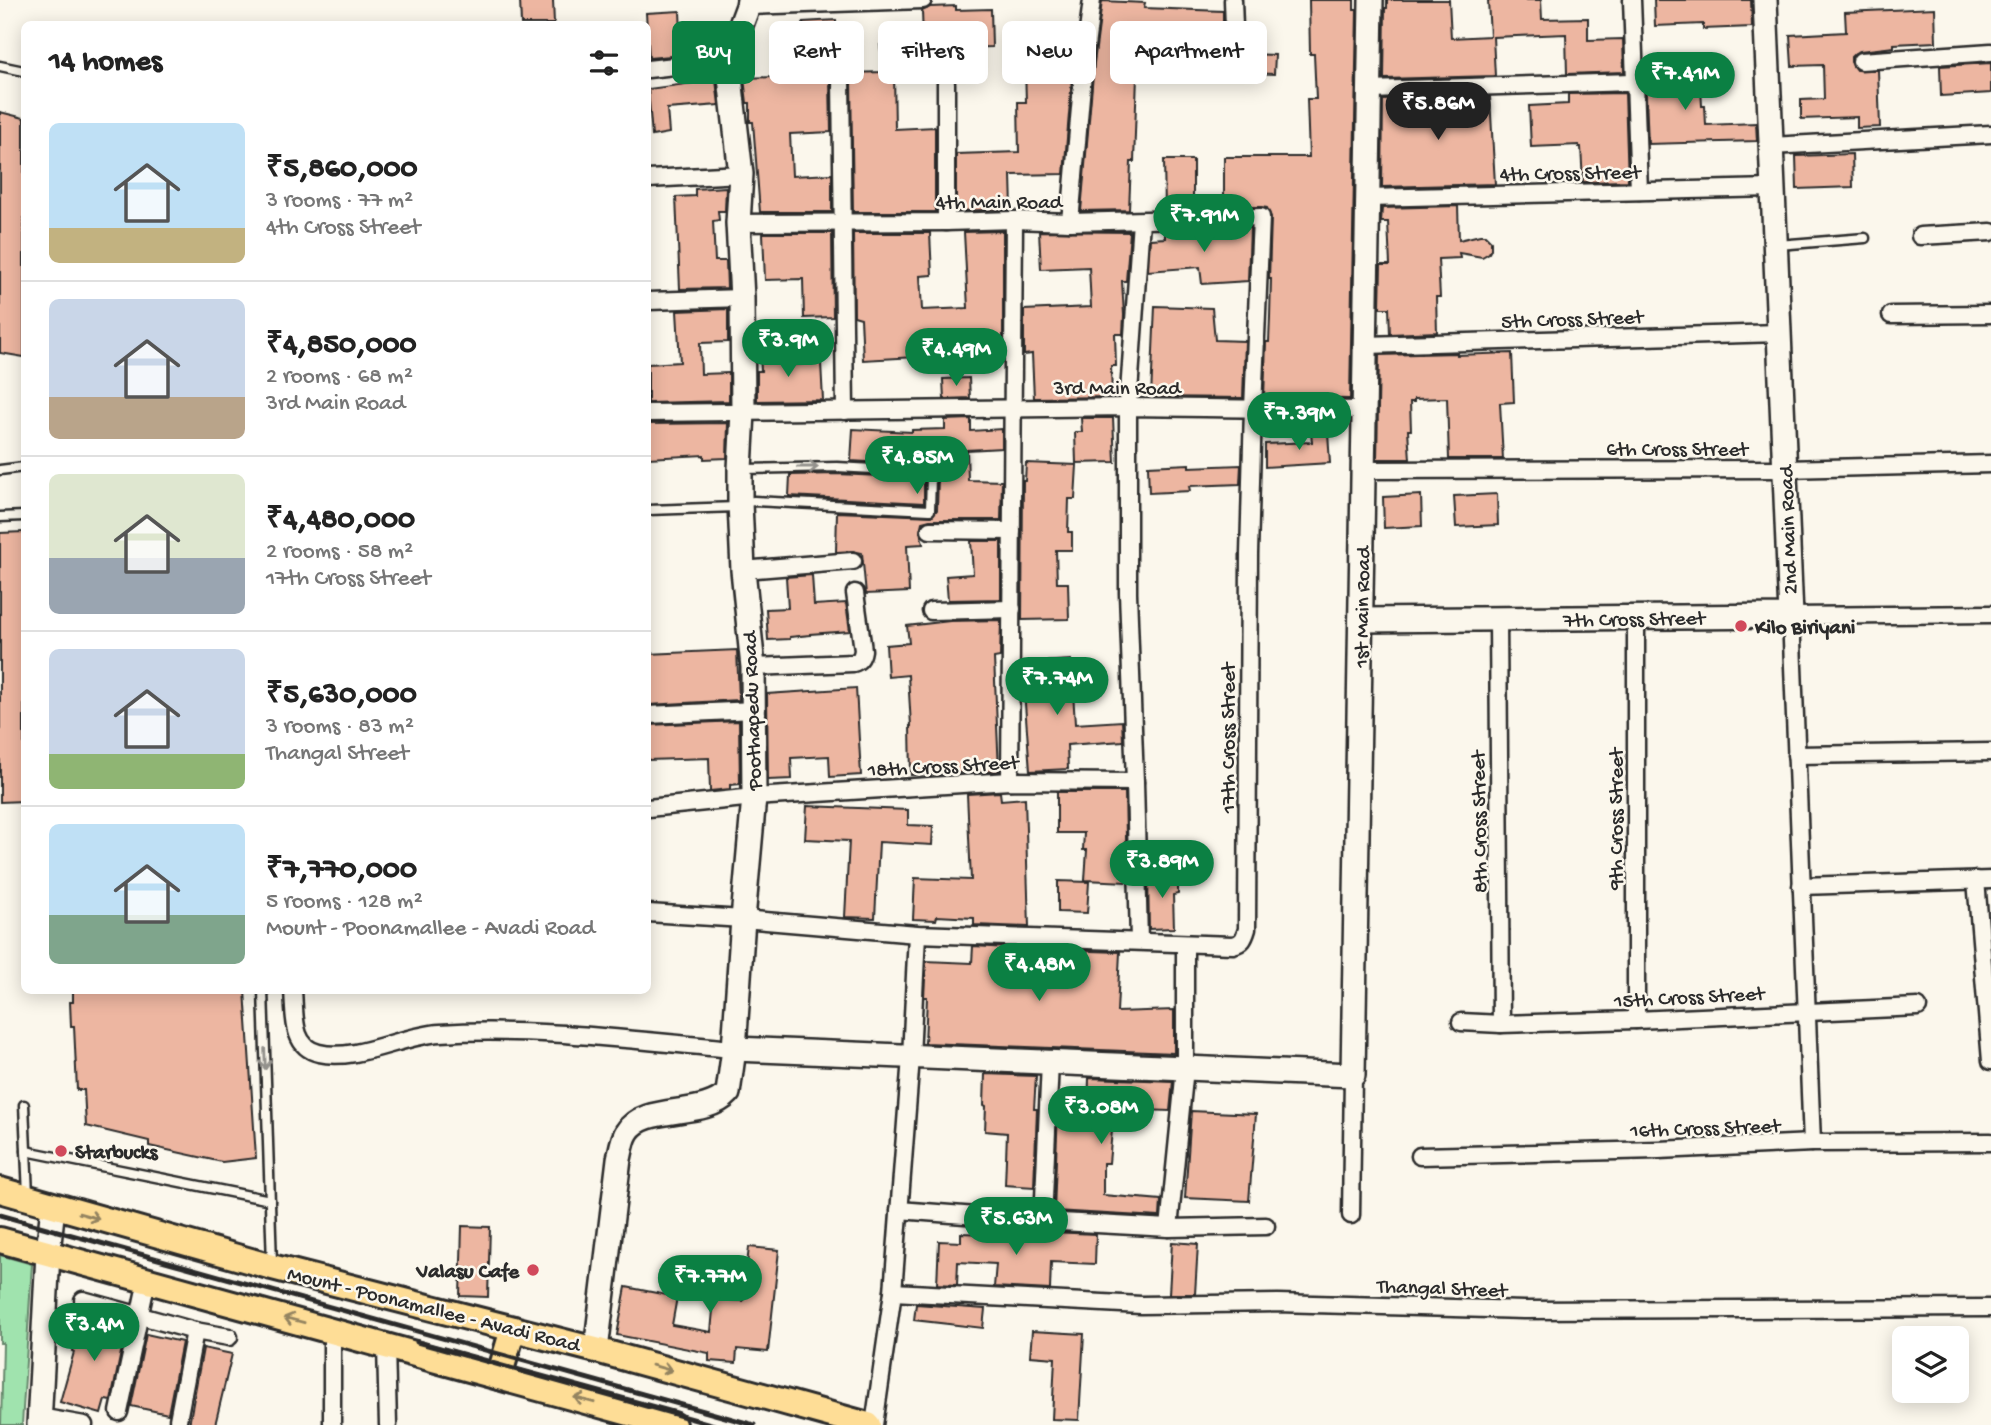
<!DOCTYPE html>
<html lang="en">
<head>
<meta charset="utf-8">
<style>
	body { margin:0; font-family:"Gochi Hand",sans-serif; background:#f6f6f6; color:#222; height:100vh; display:flex; flex-direction:column; font-size:26px; white-space:nowrap }
	* { box-sizing:border-box; margin:0 }
	p { font-size:23px; color:#767676 }
	.icon { flex:none; width:38px; height:38px; fill:none; stroke:currentColor; stroke-width:2; stroke-linecap:round; stroke-linejoin:round }
	.map { position:relative; flex:1; overflow:hidden }
	.sheet { position:absolute; left:21px; top:21px; width:630px; height:973px; display:flex; flex-direction:column; background:#fff; border-radius:10px; box-shadow:0 4px 18px #0003 }
	.sheet>* { flex:none }
	.hud { position:absolute; left:672px; top:21px; width:665px; height:63px; display:flex; gap:14px }
	.fabs { position:absolute; left:1892px; top:1326px; display:grid; gap:14px }
	.fabs a { display:grid; place-items:center; width:77px; height:77px; border-radius:10px; background:#fff; box-shadow:0 4px 18px #0003; font-size:35px }
	.price { position:absolute; translate:-50% -60px; padding:0 16px; border-radius:24px; background:#0b8043; color:#fff; font-size:23px; line-height:46px; filter:drop-shadow(0 2px 4px #0008) }
	.price::after { content:''; position:absolute; left:50%; top:42px; width:21px; height:16px; margin-left:-10px; background:inherit; clip-path:polygon(0 0,100% 0,50% 100%) }
	.price.on { background:#222; color:#fff }
	ul { padding:0; list-style:none }
	li { display:flex; align-items:center; gap:21px; height:175px; padding:0 28px }
	li+li { border-top:2px solid #e0e0e0 }
	li span { display:grid; place-items:center; flex:none; width:196px; height:140px; border-radius:10px; color:#555 }
	li>.icon { margin-inline-start:auto }
	span .icon { width:84px; height:84px; fill:#fffc; stroke-width:1 }
	li b { font-size:30px }
	h2 { display:flex; justify-content:space-between; align-items:center; height:84px; padding:0 28px; font-size:30px }
	.chip { padding:0 24px; border-radius:10px; background:#fff; box-shadow:0 4px 18px #0003; font-size:24px; line-height:63px }
	.chip.on { background:#0b8043; color:#fff }
	.map>svg:first-child { display:block }
	.green { fill:#a0e3ae; stroke:#66876c; stroke-width:2 }
	.building { fill:#edb6a1; stroke:#2b2b2b; stroke-width:2 }
	.lines { fill:none; stroke-linecap:round; stroke-linejoin:round }
	.lane-casing { stroke:#2b2b2b; stroke-width:13 }
	.street-casing { stroke:#2b2b2b; stroke-width:21 }
	.secondary-casing { stroke:#2b2b2b; stroke-width:28 }
	.primary-casing { stroke:#2b2b2b; stroke-width:30 }
	.lane { stroke:#fbf7ec; stroke-width:8 }
	.street { stroke:#fbf7ec; stroke-width:16 }
	.secondary { stroke:#fbf7ec; stroke-width:23 }
	.primary { stroke:#fedd96; stroke-width:24 }
	.rail { stroke:#2b2b2b; stroke-width:5 }
	.oneway { stroke:#93918c }
	.oneway2 { stroke:#948460 }
	.poi-dot { fill:#d1495b; stroke:#fbf7ec; stroke-width:2.5 }
	.labels { text-anchor:middle; stroke-width:5; stroke-linejoin:round; paint-order:stroke }
	.street-label { font-size:21px; fill:#2b2b2b; stroke:#fbf7ec }
	.poi-label { font-size:21px; font-weight:bold; fill:#2b2b2b; stroke:#fbf7ec; text-anchor:start }
</style>
</head>
<body>
<div class="map">
<svg width="1991" height="1425" viewBox="0 0 1991 1425">
	<rect width="100%" height="100%" fill="#fbf7ec"/>
	<filter id="ink" filterUnits="userSpaceOnUse"><feTurbulence type="fractalNoise" baseFrequency=".0143" numOctaves="2"/><feDisplacementMap in="SourceGraphic" scale="14" xChannelSelector="R" yChannelSelector="G"/><feConvolveMatrix kernelMatrix="1 2 1 2 8 2 1 2 1" color-interpolation-filters="sRGB"/></filter>
	<g filter="url(#ink)">
		<path class="green" d="M0 1255 32 1264 22 1425H1L3 1343H0Z"/>
		<g class="building">
			<path d="M520 0H553L554 24H521Z"/>
			<path d="M1309 0H1354V10H1357L1350 399 1264 398 1266 342H1269L1270 317 1271 279H1269L1271 217 1267 208 1261 207H1224V157H1309L1307 99H1316L1314 54H1310Z"/>
			<path d="M1387 0H1449L1451 38 1490 36 1488 0H1541L1542 19 1588 18V40L1623 39 1624 72 1567 74 1566 34 1493 37 1495 76 1384 79 1385 8H1387Z"/>
			<path d="M1654 0H1751L1752 27 1703 29V24L1655 26Z"/>
			<path d="M1102 1 1145 3 1144 8 1223 11V45L1141 41V47H1138L1134 162H1131L1129 210 1081 211 1094 63Z"/>
			<path d="M956 6V10L991 9 992 47 957 48V71L894 73 895 129 935 127V212H853L851 79 849 73 884 72 880 45 923 39 922 11 930 7Z"/>
			<path d="M1935 8 1936 42 1894 44V47L1860 51 1855 53 1851 57V62L1856 70H1878L1880 127 1857 128V117L1801 119V100L1824 99 1823 65 1792 66 1790 35 1846 32 1845 12Z"/>
			<path d="M680 11 682 55 649 58 646 13Z"/>
			<path d="M836 20 837 69 832 73 830 79 831 132 790 134 792 176 832 174V212H760L753 122H750V103H747L744 78 804 76 803 22Z"/>
			<path d="M1248 54 1275 55 1274 74 1248 73Z"/>
			<path d="M1991 63V93L1941 96 1940 66Z"/>
			<path d="M1073 66 1064 174 1011 175 1012 209 956 211V154L1019 152 1018 102H1026L1025 67Z"/>
			<path d="M1700 70 1702 106H1705L1706 125 1756 123 1757 141 1648 144 1645 72Z"/>
			<path d="M716 80 719 105 667 109 669 133 652 136 648 89Z"/>
			<path d="M1625 93 1628 181 1583 182 1581 147H1579V145L1531 147 1529 106 1568 104V94Z"/>
			<path d="M1490 97 1495 184 1382 187 1383 100Z"/>
			<path d="M0 112 24 118V357L0 353Z"/>
			<path d="M1852 154 1853 187 1797 189 1796 156Z"/>
			<path d="M1164 160H1193V208L1165 209Z"/>
			<path d="M726 187 725 211H718L719 220 713 221 715 261H726L727 288 680 289 676 197 695 196V189Z"/>
			<path d="M1458 206 1459 240 1480 235H1485L1491 241V249L1489 253 1482 257 1459 253 1460 258 1438 259 1440 297H1436L1437 332 1390 334 1389 308H1380L1381 265H1390L1388 222H1381L1382 208Z"/>
			<path d="M1224 228H1250L1248 281 1202 284 1200 267 1148 271 1150 239 1165 238V230L1193 229V234L1224 231Z"/>
			<path d="M1003 231V355L964 357V344L916 347V357L863 360 861 318 854 316 853 233H930L932 275 920 276 922 310 968 308 964 232Z"/>
			<path d="M1039 231 1130 232 1126 281H1122L1124 315 1123 334H1115L1116 366H1111L1112 397 1034 398 1032 354 1024 355V310L1091 307 1089 267 1041 269Z"/>
			<path d="M763 233H832L833 317 804 318 803 279 765 280Z"/>
			<path d="M1155 306 1212 308 1215 340 1245 341 1243 398 1151 397Z"/>
			<path d="M728 309V342L700 343 701 374 729 373V401L648 403V364L680 362 677 311Z"/>
			<path d="M789 351 790 365 821 363 823 400 757 401V371H761L760 352Z"/>
			<path d="M1457 353V355L1512 353 1514 402 1500 403 1503 459H1449L1447 398 1414 399V402H1410L1411 430H1408L1410 459H1377L1379 355Z"/>
			<path d="M969 378 970 398 944 399 943 379Z"/>
			<path d="M1081 418H1113L1115 462 1076 463 1075 432H1082Z"/>
			<path d="M971 419V431L1002 429V448L967 450 968 480 1002 481 1001 520H930L922 522 920 531 923 544 907 545 909 592 866 594 862 553 853 551 836 552 837 512 932 516 937 510 938 476 933 468 929 466 851 461 853 429 912 432V430L945 429V420Z"/>
			<path d="M648 424 728 423 727 458 704 459V455L648 458Z"/>
			<path d="M1311 433H1328L1330 463 1265 467V444L1312 442Z"/>
			<path d="M1026 463 1077 465 1075 499H1069L1068 532H1072V550H1056L1057 583H1068L1069 619 1022 620 1023 481H1025Z"/>
			<path d="M1189 464V467L1241 465 1240 484 1189 486 1190 491 1149 493 1148 466Z"/>
			<path d="M837 474 924 478V503L789 496 790 475Z"/>
			<path d="M1497 494 1498 525 1456 527 1454 496Z"/>
			<path d="M1421 495 1422 526 1384 528 1383 497Z"/>
			<path d="M24 532V801L0 802V533Z"/>
			<path d="M971 541H1001V599L948 600 946 576 973 574Z"/>
			<path d="M812 575 814 605 846 603 850 631 810 634V635L790 637V639L768 640 766 609 788 608 786 577Z"/>
			<path d="M1001 620 1000 657 994 658 999 771 911 775 910 726H911L908 675 888 677 886 645 909 643 907 626 950 621Z"/>
			<path d="M737 650 739 700 648 705V654Z"/>
			<path d="M1071 660 1075 724 1122 721 1123 741 1067 745 1068 769 1030 771 1022 663Z"/>
			<path d="M856 688 861 775 830 777 829 756 791 758 792 779 768 780 767 694Z"/>
			<path d="M739 721 740 784 730 785V789L710 791 709 758 648 760V725Z"/>
			<path d="M1000 792 1001 800 1025 798 1029 927 974 925V918L937 916 936 920 913 919 915 878 971 880 967 794Z"/>
			<path d="M1057 792H1125L1127 882 1085 880 1087 850H1083L1084 833H1057Z"/>
			<path d="M807 806 908 810V825L933 826 932 845 879 842 875 918 845 917 849 841 805 839Z"/>
			<path d="M1178 873V894L1173 895 1174 928 1149 929 1148 875Z"/>
			<path d="M1058 881 1089 882 1087 913 1058 912Z"/>
			<path d="M973 946 1062 951V950L1120 952 1117 1012 1174 1010V1053L925 1043 927 997H924L926 961 972 963Z"/>
			<path d="M73 990H245L256 1158 222 1162 149 1146V1141L86 1126 84 1090H77L74 1026H71L70 1002H73Z"/>
			<path d="M985 1074 1036 1076 1034 1109H1037L1034 1187 1005 1185 1007 1133 985 1131 986 1106 984 1105Z"/>
			<path d="M1089 1078 1173 1081 1170 1111 1114 1109 1109 1163H1103V1195L1161 1200 1160 1217 1054 1211 1058 1110 1088 1111Z"/>
			<path d="M1191 1111 1256 1114 1249 1201 1185 1198Z"/>
			<path d="M462 1226 490 1227 488 1297 460 1296Z"/>
			<path d="M1050 1232 1096 1234 1095 1264 1051 1262 1050 1290 994 1287 996 1264 958 1262 957 1285 937 1284 939 1241 961 1242V1233L1049 1236Z"/>
			<path d="M1172 1242 1198 1244 1195 1294H1169Z"/>
			<path d="M749 1247 779 1250 768 1352 737 1349 736 1363 709 1361V1353L617 1335 626 1287 677 1297 672 1325 711 1332 714 1299 743 1301Z"/>
			<path d="M916 1304 985 1309 983 1328 914 1320Z"/>
			<path d="M84 1311 127 1323 111 1401 105 1400 101 1414 60 1402 74 1352 72 1351Z"/>
			<path d="M1032 1331 1084 1334 1079 1420 1052 1419 1055 1358 1030 1356Z"/>
			<path d="M146 1334 182 1342 168 1414 131 1406Z"/>
			<path d="M203 1348 232 1354 215 1425H189Z"/>
		</g>
		<g class="lines">
			<defs>
				<g id="lane">
					<path d="M0 66 24 71"/>
					<path d="M1778 245 1865 238"/>
					<path d="M0 470 24 467"/>
					<path d="M741 503 754 501 930 510 931 476 928 472 837 467 743 469"/>
					<path d="M648 510 737 507"/>
					<path d="M0 517 24 516"/>
					<path d="M263 990 272 1264"/>
					<path d="M24 1105 28 1195"/>
					<path d="M26 1151 270 1200"/>
				</g>
				<g id="street">
					<path d="M1233 0 1235 54"/>
					<path d="M1632 0 1639 191"/>
					<path d="M748 6 923 0"/>
					<path d="M1861 61 1991 52"/>
					<path d="M648 69 728 60"/>
					<path d="M841 79 845 411"/>
					<path d="M946 83V222"/>
					<path d="M1370 90 1633 82"/>
					<path d="M1771 146 1991 134"/>
					<path d="M648 179 741 174"/>
					<path d="M1368 198 1773 188"/>
					<path d="M1070 222 1084 62 1092 0"/>
					<path d="M1920 236 1991 232"/>
					<path d="M648 301 742 298"/>
					<path d="M1891 315 1991 314"/>
					<path d="M1366 345 1779 333"/>
					<path d="M648 413 1128 407 1364 410"/>
					<path d="M1363 470 1785 469 1991 464"/>
					<path d="M930 530 1012 531"/>
					<path d="M743 570 853 561"/>
					<path d="M931 611 1012 609"/>
					<path d="M1636 618V1020"/>
					<path d="M1498 619 1501 1024"/>
					<path d="M753 667 853 663C860 661 862 657 863 650L855 593"/>
					<path d="M648 715 754 710"/>
					<path d="M1796 755 1991 752"/>
					<path d="M1010 781 1014 220"/>
					<path d="M648 808 754 797 1010 781 1135 782"/>
					<path d="M1976 880 1991 1061"/>
					<path d="M1801 886 1991 880"/>
					<path d="M648 913 743 919 917 934 1233 945C1242 943 1244 939 1247 929L1249 554 1253 409 1261 217 1070 222 1014 220 946 222 738 223"/>
					<path d="M1139 941 1135 782 1128 593V407L1141 221"/>
					<path d="M293 990C295 1014 291 1047 319 1053 356 1062 403 1035 440 1033 538 1027 637 1041 734 1049"/>
					<path d="M1461 1022 1501 1024 1636 1020 1918 1007"/>
					<path d="M1812 1143 1791 616 1991 614"/>
					<path d="M1420 1156 1659 1150 1812 1143 1991 1142"/>
					<path d="M899 1210 1043 1221 1050 1062"/>
					<path d="M1351 1215 1353 1075"/>
					<path d="M1043 1221 1169 1228 1185 1068V944"/>
					<path d="M1169 1228 1266 1226"/>
					<path d="M893 1292 1141 1305 1278 1303 1524 1310 1991 1308"/>
					<path d="M83 1300 195 1331 229 1337"/>
					<path d="M332 1331V1425"/>
					<path d="M386 1346 388 1425"/>
					<path d="M119 1412 147 1280"/>
					<path d="M39 1417 84 1425"/>
					<path d="M178 1420 195 1331"/>
					<path d="M874 1425 893 1292 911 1057 917 934"/>
				</g>
				<g id="secondary">
					<path d="M1361 620 1791 616 1765 0"/>
					<path d="M734 1049 1353 1075 1371 0"/>
					<path d="M596 1350 619 1159C621 1151 622 1140 627 1132 644 1103 704 1119 728 1093L734 1049 743 919 754 797 753 667 743 570 740 503V469L743 412 742 298 738 223 741 174 728 60 748 6 749 0"/>
					<path d="M39 1425 48 1253 53 1206"/>
				</g>
				<g id="primary">
					<path d="M0 1190 272 1267 596 1350 868 1425"/>
					<path d="M0 1240 673 1425"/>
					<path d="M499 1377 513 1329"/>
				</g>
			</defs>
			<use href="#lane" class="lane-casing"/>
			<use href="#street" class="street-casing"/>
			<use href="#secondary" class="secondary-casing"/>
			<use href="#primary" class="primary-casing"/>
			<use href="#lane" class="lane"/>
			<use href="#street" class="street"/>
			<use href="#secondary" class="secondary"/>
			<use href="#primary" class="primary"/>
			<g class="rail">
				<path d="M0 1215 754 1425"/>
				<path d="M417 1342 714 1425"/>
			</g>
		</g>
		<defs><path id="oneway-shaft" d="M-6 0H5M1.5-3L5.5 0L1.5 3" fill="none" stroke-width="1.6" stroke-linecap="round" stroke-linejoin="round" transform="scale(1.75)"/></defs>
		<g class="oneway">
			<use href="#oneway-shaft" transform="translate(808 467)"/>
			<use href="#oneway-shaft" transform="translate(265 1059) rotate(88)"/>
		</g>
		<g class="oneway2">
			<use href="#oneway-shaft" transform="translate(89 1216) rotate(16)"/>
			<use href="#oneway-shaft" transform="translate(294 1320) rotate(-165)"/>
			<use href="#oneway-shaft" transform="translate(662 1368) rotate(16)"/>
			<use href="#oneway-shaft" transform="translate(584 1400) rotate(-165)"/>
		</g>
	</g>
	<g class="poi-dot">
		<circle cx="1741" cy="626" r="7"/>
		<circle cx="61" cy="1151" r="7"/>
		<circle cx="533" cy="1270" r="7"/>
	</g>
	<g class="labels">
		<g class="street-label">
			<text transform="translate(1570 172) rotate(-1)" y="7">4th Cross Street</text>
			<text x="999" y="208">4th Main Road</text>
			<text transform="translate(1572 318) rotate(-2)" y="7">5th Cross Street</text>
			<text x="1117" y="394">3rd Main Road</text>
			<text x="1677" y="455">6th Cross Street</text>
			<text transform="translate(1787 530) rotate(-92)" y="7">2nd Main Road</text>
			<text transform="translate(1361 607) rotate(-89)" y="7">1st Main Road</text>
			<text transform="translate(1634 618) rotate(-1)" y="7">7th Cross Street</text>
			<text transform="translate(751 711) rotate(-92)" y="7">Poothapedu Road</text>
			<text transform="translate(1227 738) rotate(-90)" y="7">17th Cross Street</text>
			<text transform="translate(943 765) rotate(-3)" y="7">18th Cross Street</text>
			<text transform="translate(1615 819) rotate(-90)" y="7">9th Cross Street</text>
			<text transform="translate(1478 822) rotate(-91)" y="7">8th Cross Street</text>
			<text transform="translate(1689 996) rotate(-3)" y="7">15th Cross Street</text>
			<text transform="translate(1705 1127) rotate(-2)" y="7">16th Cross Street</text>
			<text transform="translate(1442 1287) rotate(2)" y="7">Thangal Street</text>
			<text transform="translate(434 1308) rotate(14)" y="7">Mount - Poonamallee - Avadi Road</text>
		</g>
		<g class="poi-label">
			<text x="1755" y="633">Kilo Biriyani</text>
			<text x="75" y="1158">Starbucks</text>
			<text x="519" y="1277" text-anchor="end">Valasu Cafe</text>
		</g>
	</g>
</svg>
<div class="fabs">
<a><svg class="icon" aria-label="layers" viewBox="0 0 24 24"><path d="M12 4l9 5-9 5-9-5zM3 14l9 5 9-5"/></svg></a>
</div>
<b class="price" style="left:1685px;top:112px">₹7.41M</b>
<b class="price on" style="left:1438px;top:142px">₹5.86M</b>
<b class="price" style="left:1204px;top:254px">₹7.91M</b>
<b class="price" style="left:788px;top:379px">₹3.9M</b>
<b class="price" style="left:956px;top:388px">₹4.49M</b>
<b class="price" style="left:1299px;top:452px">₹7.39M</b>
<b class="price" style="left:917px;top:496px">₹4.85M</b>
<b class="price" style="left:1057px;top:717px">₹7.74M</b>
<b class="price" style="left:1162px;top:900px">₹3.89M</b>
<b class="price" style="left:1039px;top:1003px">₹4.48M</b>
<b class="price" style="left:1101px;top:1146px">₹3.08M</b>
<b class="price" style="left:1016px;top:1257px">₹5.63M</b>
<b class="price" style="left:710px;top:1315px">₹7.77M</b>
<b class="price" style="left:94px;top:1363px">₹3.4M</b>
<div class="hud">
<a class="chip on">Buy</a>
<a class="chip">Rent</a>
<a class="chip">Filters</a>
<a class="chip">New</a>
<a class="chip">Apartment</a>
</div>
<section class="sheet">
<h2>14 homes<svg class="icon" aria-label="filters" viewBox="0 0 24 24"><path d="M4 7h16M4 17h16"/><circle cx="9" cy="7" r="2"/><circle cx="15" cy="17" r="2"/></svg></h2>
<ul>
<li><span style="background:linear-gradient(#bfe0f5 75%,#c2b280 0)"><svg class="icon" aria-label="home" viewBox="0 0 24 24"><path d="M3 11l9-7 9 7M6 9v11h12V9"/></svg></span><div><b>₹5,860,000</b><p>3 rooms · 77 m²</p><p>4th Cross Street</p></div></li>
<li><span style="background:linear-gradient(#c9d6e8 70%,#b9a48a 0)"><svg class="icon" aria-label="home" viewBox="0 0 24 24"><path d="M3 11l9-7 9 7M6 9v11h12V9"/></svg></span><div><b>₹4,850,000</b><p>2 rooms · 68 m²</p><p>3rd Main Road</p></div></li>
<li><span style="background:linear-gradient(#dfe7d0 60%,#9aa5b1 0)"><svg class="icon" aria-label="home" viewBox="0 0 24 24"><path d="M3 11l9-7 9 7M6 9v11h12V9"/></svg></span><div><b>₹4,480,000</b><p>2 rooms · 58 m²</p><p>17th Cross Street</p></div></li>
<li><span style="background:linear-gradient(#c9d6e8 75%,#8fb573 0)"><svg class="icon" aria-label="home" viewBox="0 0 24 24"><path d="M3 11l9-7 9 7M6 9v11h12V9"/></svg></span><div><b>₹5,630,000</b><p>3 rooms · 83 m²</p><p>Thangal Street</p></div></li>
<li><span style="background:linear-gradient(#bfe0f5 65%,#7fa58c 0)"><svg class="icon" aria-label="home" viewBox="0 0 24 24"><path d="M3 11l9-7 9 7M6 9v11h12V9"/></svg></span><div><b>₹7,770,000</b><p>5 rooms · 128 m²</p><p>Mount - Poonamallee - Avadi Road</p></div></li>
</ul>
</section>
</div>
</body>
</html>
